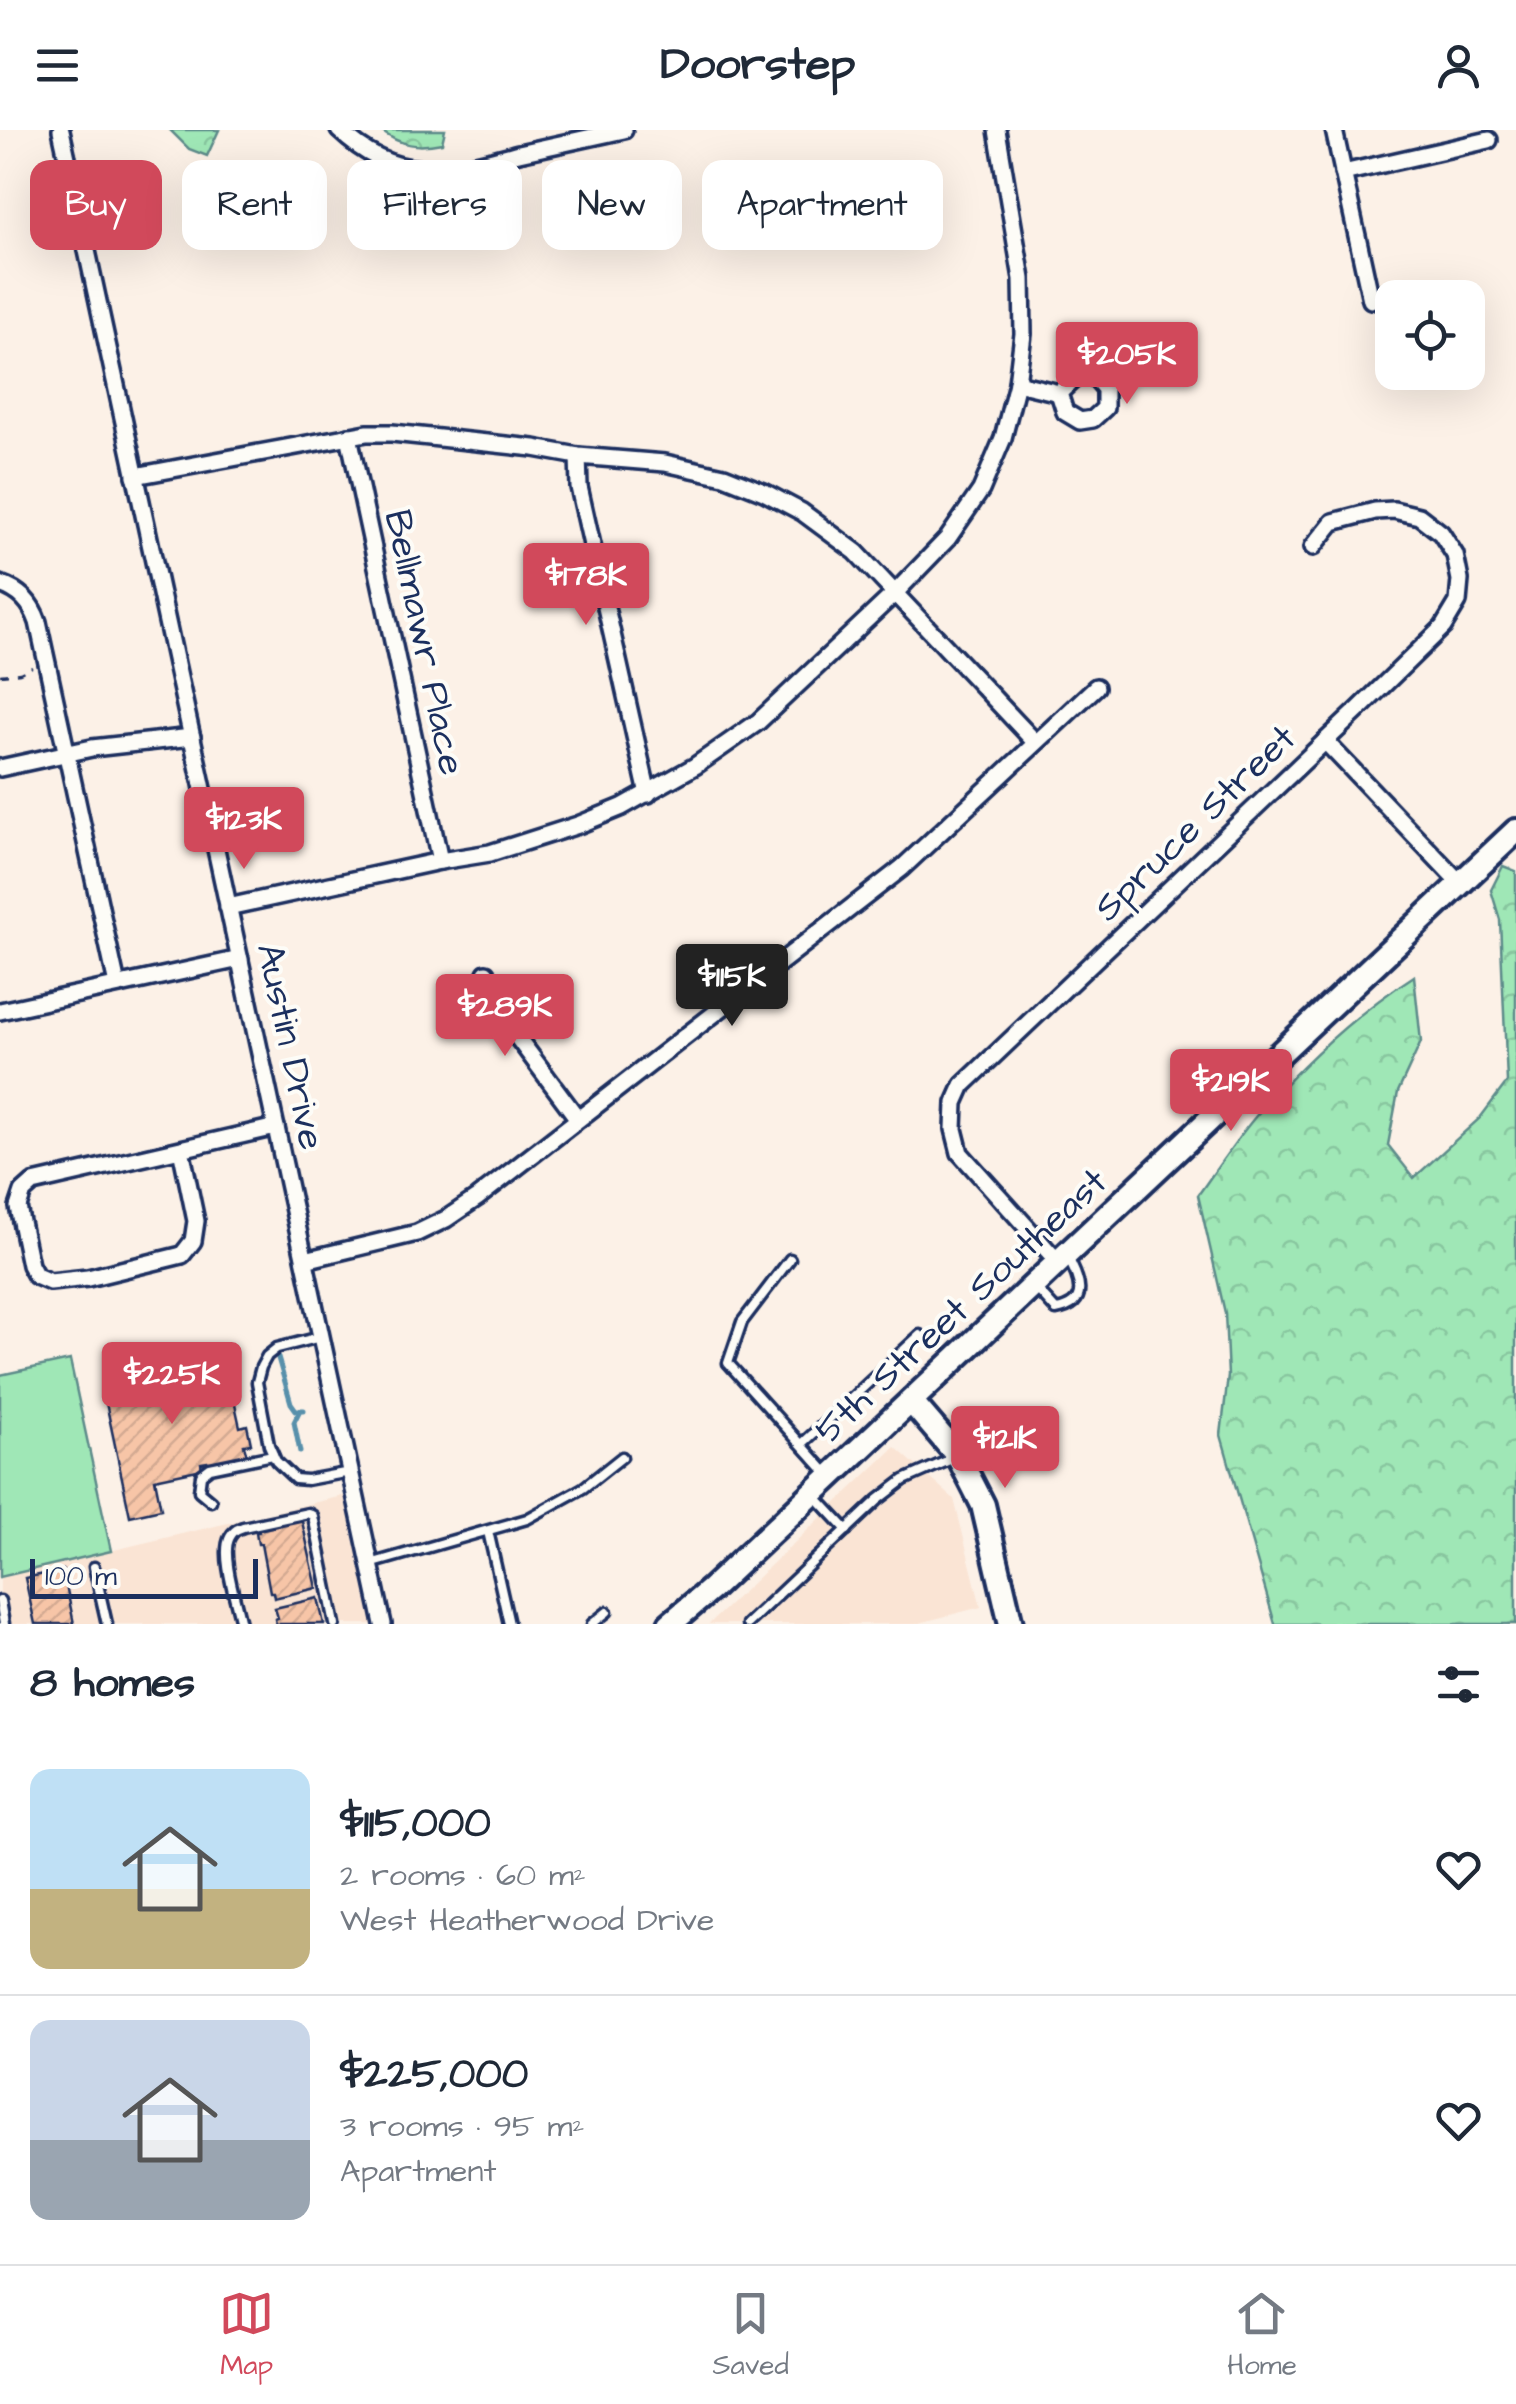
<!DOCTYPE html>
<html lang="en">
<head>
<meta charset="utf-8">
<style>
	body { margin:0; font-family:"Architects Daughter",sans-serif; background:#f6f6f7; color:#1f2937; height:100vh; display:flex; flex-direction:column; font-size:38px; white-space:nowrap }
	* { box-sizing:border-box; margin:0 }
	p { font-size:32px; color:#747a83 }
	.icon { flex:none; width:55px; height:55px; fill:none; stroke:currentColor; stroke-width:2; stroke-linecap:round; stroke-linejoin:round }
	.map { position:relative; height:1494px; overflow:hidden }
	.panel { display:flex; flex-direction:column; background:#fff; flex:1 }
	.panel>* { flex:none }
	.hud { position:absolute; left:30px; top:30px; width:1000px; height:90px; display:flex; gap:20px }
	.controls { position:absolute; left:1375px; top:150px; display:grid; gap:20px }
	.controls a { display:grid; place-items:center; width:110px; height:110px; border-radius:20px; background:#fff; box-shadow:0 10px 40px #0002; font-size:50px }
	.scale { position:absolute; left:30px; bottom:25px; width:228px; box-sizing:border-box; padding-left:10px; border:5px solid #1b2f5e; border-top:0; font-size:28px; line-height:35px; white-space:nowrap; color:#1b2f5e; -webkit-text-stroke:8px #fdfcf7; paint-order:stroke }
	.price { position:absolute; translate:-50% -85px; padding:0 22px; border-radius:10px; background:#d1495b; color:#fff; font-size:32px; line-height:65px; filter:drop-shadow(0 2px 5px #0008) }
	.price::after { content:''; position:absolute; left:50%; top:60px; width:30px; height:22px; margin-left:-15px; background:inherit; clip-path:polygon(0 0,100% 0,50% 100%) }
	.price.selected { background:#222; color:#fff }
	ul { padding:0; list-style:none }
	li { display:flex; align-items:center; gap:30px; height:250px; padding:0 30px }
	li+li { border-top:2px solid #e0e1e3 }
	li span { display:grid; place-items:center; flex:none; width:280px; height:200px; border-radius:20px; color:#555 }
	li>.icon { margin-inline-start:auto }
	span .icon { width:120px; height:120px; fill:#fffc; stroke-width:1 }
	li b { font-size:42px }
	h2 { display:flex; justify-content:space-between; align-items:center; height:120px; padding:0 30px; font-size:42px }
	.pill { padding:0 35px; border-radius:20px; background:#fff; box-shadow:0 10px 40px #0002; font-size:35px; line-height:90px }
	.pill.selected { background:#d1495b; color:#fff }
	header { display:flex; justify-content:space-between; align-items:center; height:130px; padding:0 30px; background:#fff; font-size:45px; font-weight:700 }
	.tabs { display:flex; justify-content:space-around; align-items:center; height:140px; border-top:2px solid #e0e1e3; background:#fff; font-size:28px; color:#747a83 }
	.tabs a { display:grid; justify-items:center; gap:5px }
	.tabs .selected { color:#d1495b }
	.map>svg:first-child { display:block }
	.built { fill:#fae4d4 }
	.green { fill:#9fe7b6; stroke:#5d8b8a; stroke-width:2.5 }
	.forest { fill:url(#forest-crowns); stroke:#5d8b8a; stroke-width:2.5 }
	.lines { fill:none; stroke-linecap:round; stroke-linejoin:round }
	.stream { stroke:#5890ab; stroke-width:5 }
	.building { fill:url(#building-hatch); stroke:#1b2f5e; stroke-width:2.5 }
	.service-casing { stroke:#1b2f5e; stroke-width:15 }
	.minor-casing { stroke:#1b2f5e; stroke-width:22 }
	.secondary-casing { stroke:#1b2f5e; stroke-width:30 }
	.path { stroke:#1b2f5e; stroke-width:2.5; stroke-dasharray:8 8; stroke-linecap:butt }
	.service { stroke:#fdfcf7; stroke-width:8 }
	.minor { stroke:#fdfcf7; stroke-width:15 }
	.secondary { stroke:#fdfcf7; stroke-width:22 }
	.labels { text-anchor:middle; stroke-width:8; stroke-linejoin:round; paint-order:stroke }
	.street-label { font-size:38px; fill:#1b2f5e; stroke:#fdfcf7 }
</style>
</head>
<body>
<header><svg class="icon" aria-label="menu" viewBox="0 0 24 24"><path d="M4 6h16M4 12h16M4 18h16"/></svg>Doorstep<svg class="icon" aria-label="person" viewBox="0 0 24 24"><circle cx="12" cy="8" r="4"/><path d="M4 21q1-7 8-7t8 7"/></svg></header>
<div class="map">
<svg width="1516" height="1494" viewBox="0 0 1516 1494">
	<defs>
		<pattern id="forest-crowns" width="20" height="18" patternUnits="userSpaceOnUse" patternTransform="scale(2.5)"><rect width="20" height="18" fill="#9fe7b6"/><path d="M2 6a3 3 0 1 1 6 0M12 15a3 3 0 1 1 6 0" fill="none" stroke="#88c69f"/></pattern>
		<pattern id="building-hatch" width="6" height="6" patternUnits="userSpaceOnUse" patternTransform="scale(2.5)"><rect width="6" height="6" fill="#f7c5a7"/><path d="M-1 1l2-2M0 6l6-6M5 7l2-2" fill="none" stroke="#d3aa92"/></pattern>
	</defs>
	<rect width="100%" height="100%" fill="#fcf1e7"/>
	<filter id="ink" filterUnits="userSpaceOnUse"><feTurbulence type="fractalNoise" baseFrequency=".01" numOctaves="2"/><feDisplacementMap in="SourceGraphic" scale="20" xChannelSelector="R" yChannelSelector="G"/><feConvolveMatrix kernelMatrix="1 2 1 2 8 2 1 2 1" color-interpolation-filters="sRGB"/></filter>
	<g filter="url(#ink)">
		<g class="built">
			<path d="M895 1317 954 1369 981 1477 915 1494H709Z"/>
			<path d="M355 1363 383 1494H0V1447Z"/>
		</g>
		<path class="green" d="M70 1230 111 1421 0 1447V1245Z"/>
		<g class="forest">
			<path d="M170 0H219L207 26 189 19Z"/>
			<path d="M380 0H445L442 13C418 18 400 16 380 0Z"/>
			<path d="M1503 736 1516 741V1494H1275L1221 1305 1228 1246 1225 1183 1198 1065C1219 1036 1239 1004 1263 978 1308 928 1358 882 1414 846L1421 912 1398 962 1388 1015 1414 1048 1480 988 1507 952 1500 790 1491 760Z"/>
		</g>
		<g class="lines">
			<g class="stream">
				<path d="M278 1228 291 1273 296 1280H304"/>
				<path d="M299 1282 294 1292 300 1322"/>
			</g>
		</g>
		<g class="building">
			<path d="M224 1228 231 1270H234L240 1297 247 1295 251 1314 244 1315 247 1326 208 1334V1332L201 1333 202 1339 155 1349 161 1379 130 1386 102 1254Z"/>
			<path d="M301 1387 317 1458 274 1468 273 1462H270L261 1414H258L256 1402H259L258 1396Z"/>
			<path d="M63 1440 74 1494H35L25 1448Z"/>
			<path d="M318 1468 324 1494H276L275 1489 278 1488 275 1478Z"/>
		</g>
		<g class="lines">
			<defs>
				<g id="service">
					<path d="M790 1129 742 1192 728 1233 827 1343"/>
					<path d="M1035 1157 1056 1180C1090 1174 1080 1150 1068 1128"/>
					<path d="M320 1207 277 1218 267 1226 261 1237 257 1252 269 1315 276 1331 295 1349 307 1350 350 1342"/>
					<path d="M802 1314 920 1205"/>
					<path d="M816 1367 847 1400"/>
					<path d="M211 1371 199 1361 201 1345 210 1338 273 1325"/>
					<path d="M488 1401 509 1494"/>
					<path d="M370 1434 527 1389 583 1358 622 1327"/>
					<path d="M94 1437 107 1494"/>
					<path d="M0 1471 4 1494"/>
					<path d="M241 1494C237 1474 220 1424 230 1407 234 1400 236 1400 243 1397L308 1383 313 1386 335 1494"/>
					<path d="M592 1494 607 1482"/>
					<path d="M747 1494 878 1370 904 1350 954 1328"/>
				</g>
				<g id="minor">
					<path d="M61 0 383 1494"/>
					<path d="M339 0C361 21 389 37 420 39 453 42 488 31 519 23 554 15 589 8 624 0"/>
					<path d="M1334 0 1371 170"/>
					<path d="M1343 43 1489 10"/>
					<path d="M1093 245 1105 259V278L1093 289 1080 291 1065 282 1059 263 1077 246Z"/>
					<path d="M1017 253 1059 263"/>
					<path d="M349 306 440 731"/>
					<path d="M578 326 579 357 648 664"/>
					<path d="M135 346 367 303H392L534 318 578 326 665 333 724 346 764 362 802 382 856 422 1035 612"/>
					<path d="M0 454C20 461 31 472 38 492L117 855"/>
					<path d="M1325 611 1460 753"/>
					<path d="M0 638 92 618 192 607"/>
					<path d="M228 777 440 731 490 723 578 695 622 677 695 636 758 592 894 464 948 408 981 360 1003 308 1017 253 1023 204 1022 149 997 0"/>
					<path d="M486 843 492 868 500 884 578 989"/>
					<path d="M0 881 240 829"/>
					<path d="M181 1019 196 1091 193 1111 182 1125 88 1148 50 1152 36 1146 30 1135 18 1077 23 1062 33 1053 276 997"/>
					<path d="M305 1130 417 1103 446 1089 477 1068 902 738 1096 557"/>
					<path d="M1058 1132 960 1023 954 999 955 973 963 955 1358 580 1443 497 1458 472 1460 450 1455 425 1441 403 1419 386 1394 380 1375 381 1333 392 1313 417"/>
				</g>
				<g id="secondary">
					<path d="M911 1271 958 1326 983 1375 1011 1494"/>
					<path d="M670 1494 711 1459 1516 701"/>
				</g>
			</defs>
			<use href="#service" class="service-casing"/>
			<use href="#minor" class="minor-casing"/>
			<use href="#secondary" class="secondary-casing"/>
			<path class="path" d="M0 545 20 543 32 537"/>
			<use href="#service" class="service"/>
			<use href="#minor" class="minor"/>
			<use href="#secondary" class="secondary"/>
		</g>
	</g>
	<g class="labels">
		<g class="street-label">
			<text transform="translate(426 512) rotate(78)" y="13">Bellmawr Place</text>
			<text transform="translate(1194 692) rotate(-44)" y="13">Spruce Street</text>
			<text transform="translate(292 916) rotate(78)" y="13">Austin Drive</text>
			<text transform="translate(960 1175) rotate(-43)" y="13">5th Street Southeast</text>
		</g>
	</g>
</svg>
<div class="controls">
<a><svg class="icon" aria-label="locate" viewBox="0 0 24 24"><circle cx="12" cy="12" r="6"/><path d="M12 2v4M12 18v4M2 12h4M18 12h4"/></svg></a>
</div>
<div class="scale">100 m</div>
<b class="price" style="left:1127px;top:277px">$205K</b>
<b class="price" style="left:586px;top:498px">$178K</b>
<b class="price" style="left:244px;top:742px">$123K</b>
<b class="price selected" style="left:732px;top:899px">$115K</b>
<b class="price" style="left:505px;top:929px">$289K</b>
<b class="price" style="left:1231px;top:1004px">$219K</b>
<b class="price" style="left:172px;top:1297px">$225K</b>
<b class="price" style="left:1005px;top:1361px">$121K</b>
<div class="hud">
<a class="pill selected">Buy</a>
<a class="pill">Rent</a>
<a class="pill">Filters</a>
<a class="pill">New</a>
<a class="pill">Apartment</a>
</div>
</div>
<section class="panel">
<h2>8 homes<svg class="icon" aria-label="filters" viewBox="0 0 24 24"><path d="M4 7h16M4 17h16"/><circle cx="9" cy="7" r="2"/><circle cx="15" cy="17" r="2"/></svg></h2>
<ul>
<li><span style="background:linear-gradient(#bfe0f5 60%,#c2b280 0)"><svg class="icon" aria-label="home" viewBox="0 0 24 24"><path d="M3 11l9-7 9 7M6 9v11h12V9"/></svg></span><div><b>$115,000</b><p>2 rooms · 60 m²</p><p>West Heatherwood Drive</p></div><svg class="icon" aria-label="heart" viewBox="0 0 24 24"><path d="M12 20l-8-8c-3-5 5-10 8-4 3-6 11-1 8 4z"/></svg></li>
<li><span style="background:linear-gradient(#c9d6e8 60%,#9aa5b1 0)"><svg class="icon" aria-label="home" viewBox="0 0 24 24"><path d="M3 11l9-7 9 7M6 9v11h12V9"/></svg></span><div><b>$225,000</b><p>3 rooms · 95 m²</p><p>Apartment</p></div><svg class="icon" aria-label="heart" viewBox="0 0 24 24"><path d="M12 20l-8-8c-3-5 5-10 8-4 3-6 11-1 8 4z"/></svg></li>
</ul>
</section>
<nav class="tabs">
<a class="selected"><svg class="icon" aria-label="map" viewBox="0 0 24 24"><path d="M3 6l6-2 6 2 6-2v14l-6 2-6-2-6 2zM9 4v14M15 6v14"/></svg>Map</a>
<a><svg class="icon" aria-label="saved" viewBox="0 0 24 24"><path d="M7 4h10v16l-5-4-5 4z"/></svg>Saved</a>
<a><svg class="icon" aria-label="home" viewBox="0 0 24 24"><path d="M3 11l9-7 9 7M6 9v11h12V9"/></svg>Home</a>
</nav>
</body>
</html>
